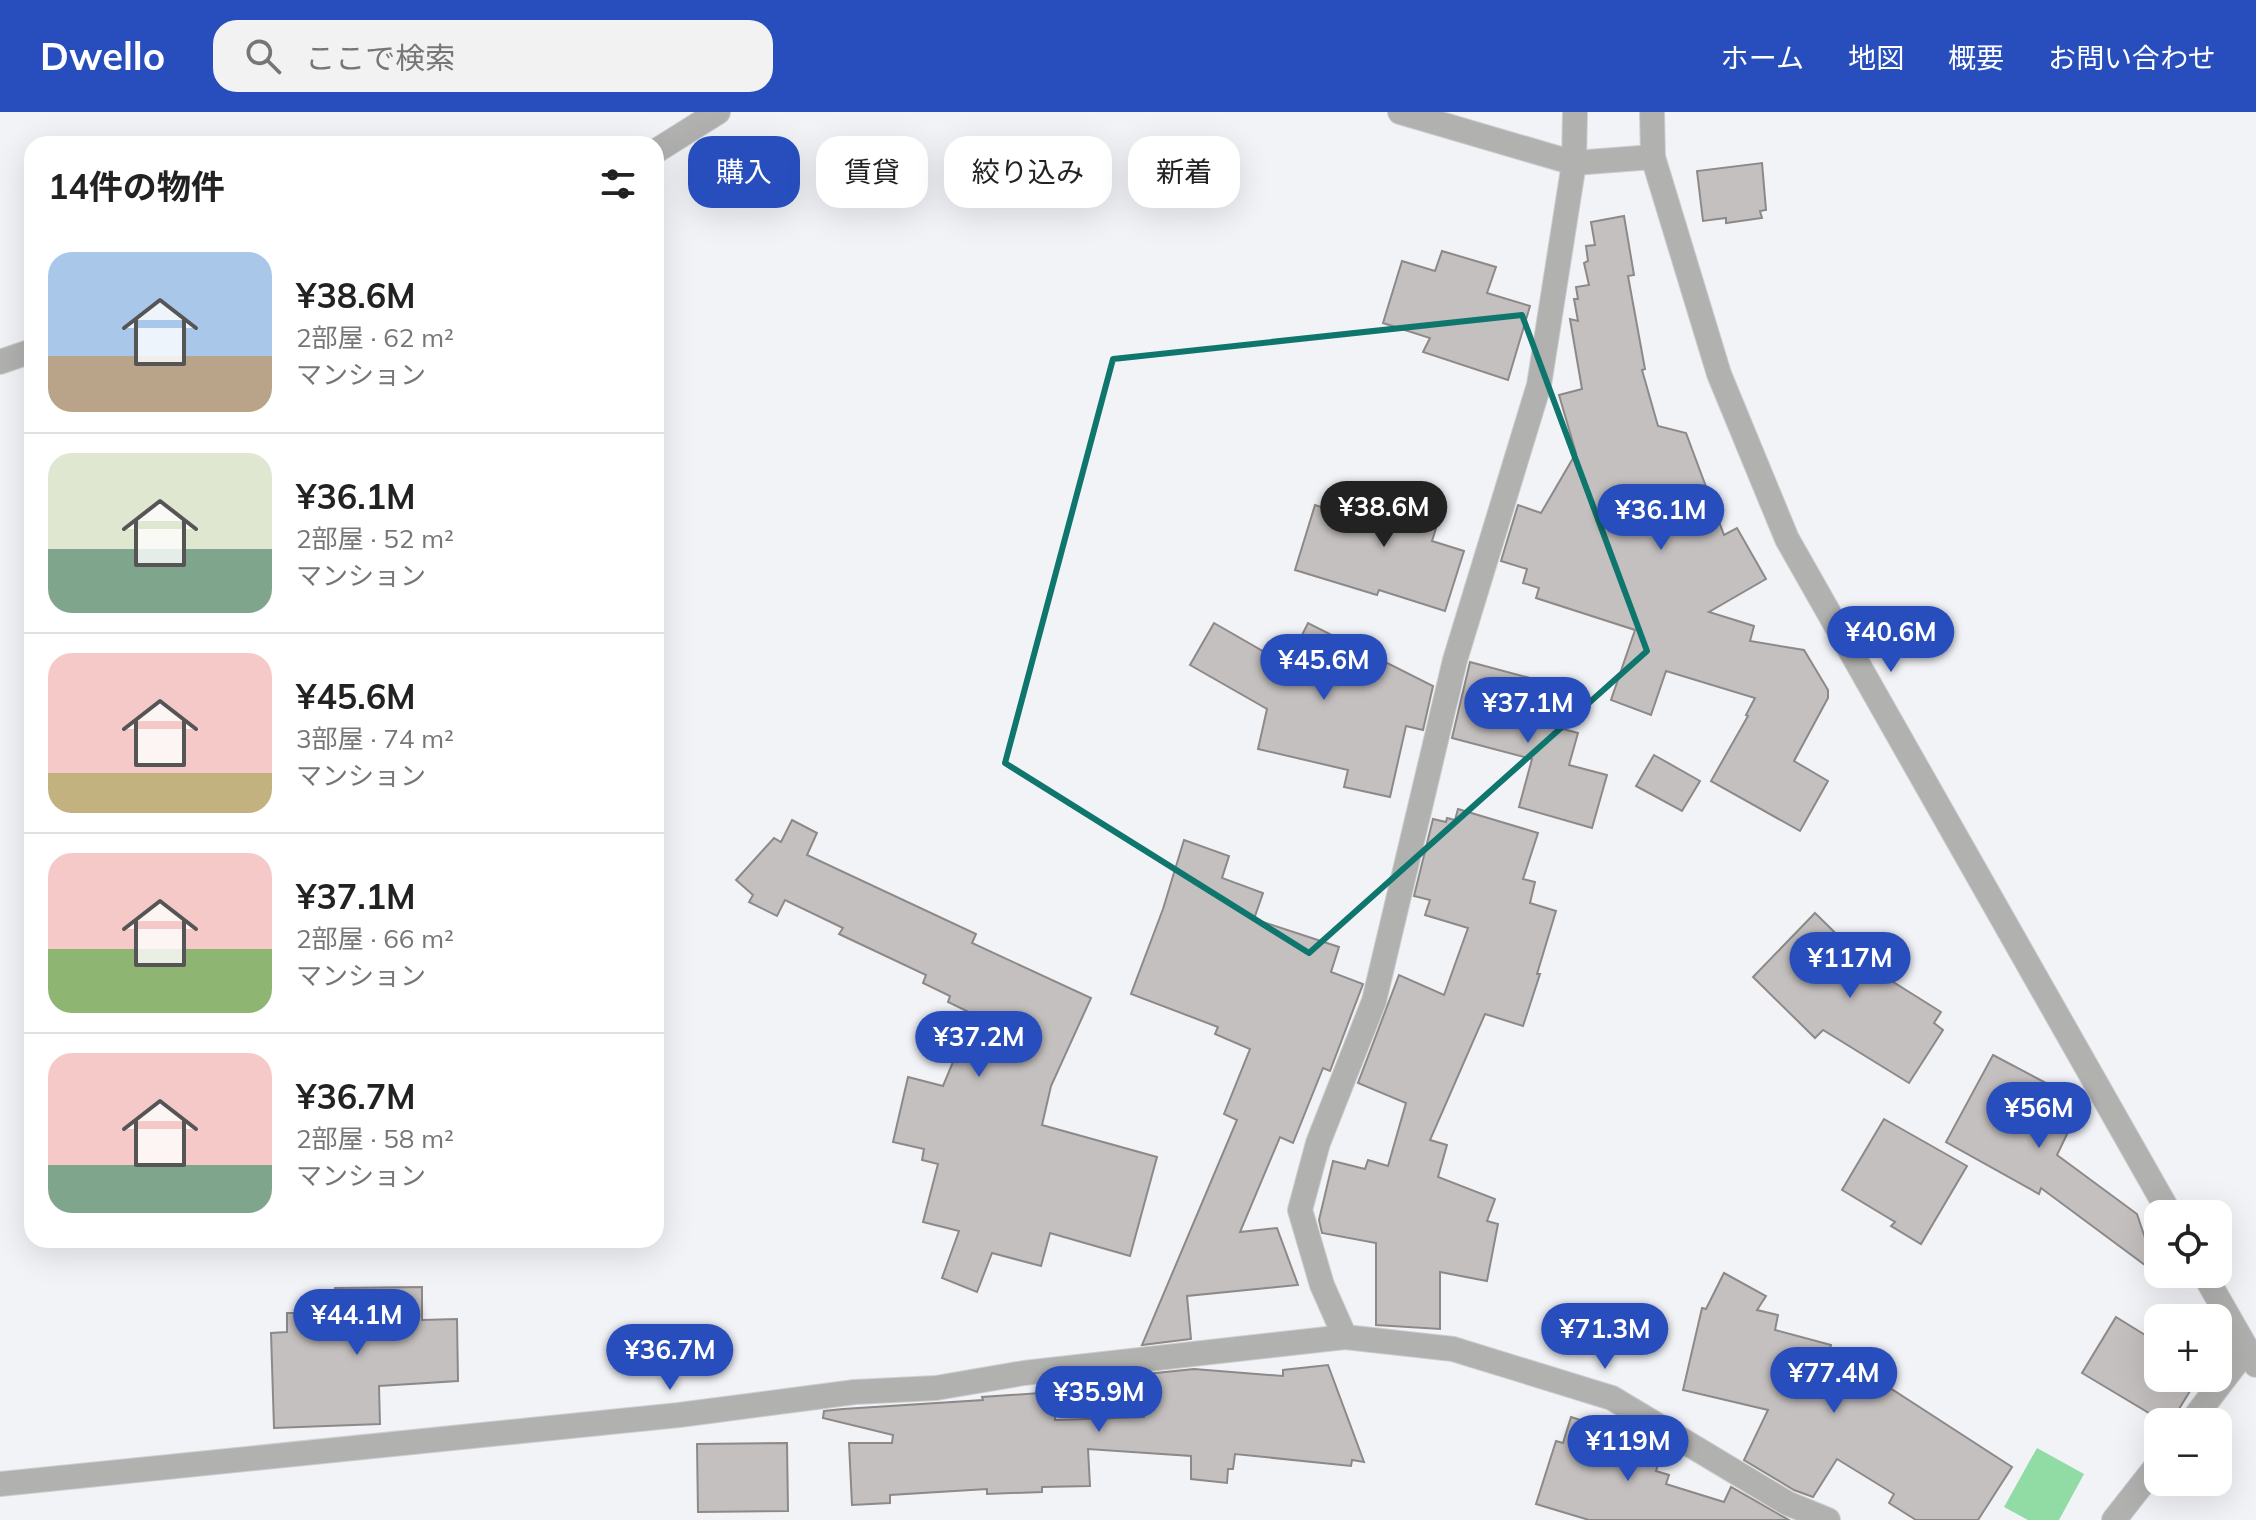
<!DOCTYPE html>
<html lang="ja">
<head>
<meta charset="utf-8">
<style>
	body { margin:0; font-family:Mulish,"Noto Sans JP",sans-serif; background:#f2f2f2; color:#222; height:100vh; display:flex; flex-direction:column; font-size:30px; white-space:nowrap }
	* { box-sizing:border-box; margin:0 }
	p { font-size:26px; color:#767676 }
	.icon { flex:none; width:44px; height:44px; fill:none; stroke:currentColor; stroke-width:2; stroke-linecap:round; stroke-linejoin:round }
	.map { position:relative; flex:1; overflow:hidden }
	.sheet { position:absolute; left:24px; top:24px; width:640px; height:1112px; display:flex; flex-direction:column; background:#fff; border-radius:24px; box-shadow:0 8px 32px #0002 }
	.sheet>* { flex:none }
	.top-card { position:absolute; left:688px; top:24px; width:760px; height:72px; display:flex; gap:16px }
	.tools { position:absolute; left:2144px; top:1088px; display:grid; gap:16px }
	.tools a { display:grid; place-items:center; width:88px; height:88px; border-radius:16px; background:#fff; box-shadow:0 8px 32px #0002; font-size:40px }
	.price { position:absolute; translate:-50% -68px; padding:0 18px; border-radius:28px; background:#284ebd; color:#fff; font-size:26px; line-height:52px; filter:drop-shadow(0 2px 4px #0008) }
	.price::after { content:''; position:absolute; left:50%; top:48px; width:24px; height:18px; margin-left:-12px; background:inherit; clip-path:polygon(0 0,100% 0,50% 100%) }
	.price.on { background:#222; color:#fff }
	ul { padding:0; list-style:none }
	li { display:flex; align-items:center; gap:24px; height:200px; padding:0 24px }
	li+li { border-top:2px solid #e0e0e0 }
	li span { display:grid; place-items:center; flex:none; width:224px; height:160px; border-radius:24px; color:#555 }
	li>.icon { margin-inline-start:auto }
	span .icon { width:96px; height:96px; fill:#fffc; stroke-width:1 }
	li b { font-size:34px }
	h2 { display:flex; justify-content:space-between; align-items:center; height:96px; padding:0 24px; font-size:34px }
	.tag { padding:0 28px; border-radius:24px; background:#fff; box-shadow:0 8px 32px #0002; font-size:28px; line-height:72px }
	.tag.on { background:#284ebd; color:#fff }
	header { display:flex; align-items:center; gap:48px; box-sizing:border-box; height:112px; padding:0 40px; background:#284ebd; color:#fff }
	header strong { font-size:38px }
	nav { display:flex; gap:44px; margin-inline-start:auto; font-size:28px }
	.search { width:560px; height:72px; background:#f2f2f2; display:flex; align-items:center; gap:20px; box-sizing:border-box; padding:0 28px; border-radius:24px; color:#767676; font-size:30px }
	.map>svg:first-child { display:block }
	.green { fill:#91dba4 }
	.building { fill:#c4c0bf; stroke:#8d8988; stroke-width:2 }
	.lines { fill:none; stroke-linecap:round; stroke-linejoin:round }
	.service-casing { stroke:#cecfd2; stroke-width:26 }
	.minor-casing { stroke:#cecfd2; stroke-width:26 }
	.tertiary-casing { stroke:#cecfd2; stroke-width:26 }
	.service { stroke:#b1b1b0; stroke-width:24 }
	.minor { stroke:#b1b1b0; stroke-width:24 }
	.tertiary { stroke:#b1b1b0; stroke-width:24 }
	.marked { fill:none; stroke:#0f766e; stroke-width:6; stroke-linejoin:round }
</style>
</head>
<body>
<header>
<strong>Dwello</strong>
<div class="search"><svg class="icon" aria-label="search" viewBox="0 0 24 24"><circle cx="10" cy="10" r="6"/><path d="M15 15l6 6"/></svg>ここで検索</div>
<nav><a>ホーム</a><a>地図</a><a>概要</a><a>お問い合わせ</a></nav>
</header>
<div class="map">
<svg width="2256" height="1408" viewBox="0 0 2256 1408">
	<rect width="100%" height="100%" fill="#f2f3f7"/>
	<path class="green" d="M2037 1336 2084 1362 2059 1408H2028L2004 1395Z"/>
	<g class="building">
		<path d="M1762 51 1766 98 1760 99 1762 106 1726 111V106L1703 109 1697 59Z"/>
		<path d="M1624 104 1634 163 1628 164 1645 257 1642 258 1658 314 1686 321 1724 423 1737 416 1766 467 1709 500 1754 514 1750 529 1804 538 1828 578V586L1794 649 1828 669 1800 719 1711 669 1748 604 1746 603 1755 586 1666 559 1651 603 1611 588 1635 518 1536 486 1539 476 1523 471 1527 457 1501 449 1518 393 1541 401 1576 341 1559 283 1582 277 1570 207 1578 209 1574 187H1578L1576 175 1589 173 1584 151 1588 149 1586 134 1595 133 1591 110Z"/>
		<path d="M1442 139 1496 155 1487 181 1530 194 1508 268 1423 240 1430 226 1383 211 1402 149 1435 159Z"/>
		<path d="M1405 371 1442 397 1432 429 1464 439 1445 499 1379 478 1377 483 1295 458 1315 393 1359 407 1368 376 1400 386Z"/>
		<path d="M1214 511 1287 553 1308 511 1433 574 1423 618 1406 614 1390 685 1344 675 1348 658 1258 637 1267 597 1190 553Z"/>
		<path d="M1470 550 1530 566 1525 587 1542 592 1537 610 1578 621 1569 653 1607 663 1592 716 1519 695 1532 647 1452 626Z"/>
		<path d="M1654 643 1700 669 1682 699 1636 674Z"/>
		<path d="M1458 697 1538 721 1523 767 1535 770 1530 791 1556 799 1537 862H1540L1523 914 1485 902 1430 1028 1447 1033 1438 1065 1495 1087 1487 1109 1498 1112 1487 1169 1440 1160V1217L1376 1213V1131L1322 1121 1319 1108 1333 1049 1365 1057 1368 1048 1388 1054 1406 991 1358 971 1399 863 1444 883 1468 816 1425 803 1430 788 1414 784 1433 707 1446 710 1447 706 1455 708Z"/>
		<path d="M792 708 817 721 807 743 976 822 972 831 1091 886 1051 974 1042 1013 1157 1045 1130 1144 1050 1121 1041 1154 992 1141 977 1180 942 1166 959 1119 923 1110 938 1052 922 1048 924 1037 893 1030 908 965 943 974 973 902 948 890 950 884 923 871 926 863 839 822 843 816 785 788 777 804 749 790 753 783 736 768 774 726 781 730Z"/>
		<path d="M1184 728 1229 744 1222 766 1263 781 1254 807 1339 835 1331 860 1363 872 1330 959 1323 956 1293 1031 1280 1025 1240 1120 1277 1116 1298 1173 1187 1184 1191 1227 1142 1233 1237 1008 1224 1002 1250 937 1215 922 1218 915 1131 882 1163 797Z"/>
		<path d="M1815 801 1871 856 1941 900 1934 911 1943 918 1909 971 1823 918 1815 926 1753 865Z"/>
		<path d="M1993 943 2063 980 2069 1018 2057 1043 2137 1102 2157 1162 2041 1076 2039 1082 1946 1030Z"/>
		<path d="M1884 1007 1967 1054 1921 1132 1891 1114 1895 1110 1842 1078Z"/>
		<path d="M1724 1161 1766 1184 1757 1198 1778 1203 1775 1218 1831 1233 1830 1237 2012 1355 1978 1408H1916L1889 1391 1894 1382 1837 1347 1813 1385 1794 1378 1744 1348 1768 1298 1683 1278 1702 1196 1706 1197Z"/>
		<path d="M422 1175V1208L457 1207 458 1269 379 1274 380 1312 274 1316 271 1221 287 1220V1201H333L335 1176Z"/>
		<path d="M2116 1205 2158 1231V1266H2198L2171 1310H2164L2082 1261Z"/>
		<path d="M1328 1253 1364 1350 1352 1348 1351 1354 1235 1342 1233 1357H1228L1227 1371 1191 1367V1344L1088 1337 1090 1374 1042 1375V1380L987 1382V1377L890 1383V1391L852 1393 849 1331H892L893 1323 823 1306 824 1299 843 1297 983 1288 982 1285 1054 1280 1055 1308 1144 1305 1147 1262 1194 1257 1283 1264V1258Z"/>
		<path d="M1571 1305 1664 1335 1656 1359 1669 1363 1666 1372 1724 1390 1731 1375 1789 1408H1589L1536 1392 1556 1329 1563 1331Z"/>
		<path d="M787 1331 788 1399 698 1400 697 1332Z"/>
	</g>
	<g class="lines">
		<defs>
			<g id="service">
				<path d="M2191 1310 2247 1237"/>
				<path d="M2114 1408 2158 1352"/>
			</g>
			<g id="minor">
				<path d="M1400 0 1574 51 1653 45"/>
				<path d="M656 39 718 0"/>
				<path d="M0 250 32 239"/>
				<path d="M1345 1225 1322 1173 1300 1098 1318 1031 1374 889 1455 548 1539 273 1574 51 1575 0"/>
				<path d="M0 1372 679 1303 855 1280 936 1276 1024 1261 1345 1225 1453 1237 1612 1286 1787 1391 1828 1408"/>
			</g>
			<g id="tertiary">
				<path d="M1652 0 1653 45 1719 262 1787 427 2170 1102"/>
				<path d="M2204 1162 2256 1253"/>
			</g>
		</defs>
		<use href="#service" class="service-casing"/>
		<use href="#minor" class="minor-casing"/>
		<use href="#tertiary" class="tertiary-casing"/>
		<use href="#service" class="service"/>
		<use href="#minor" class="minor"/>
		<use href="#tertiary" class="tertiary"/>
	</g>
	<path class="marked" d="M1522 203 1647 539 1309 841 1005 651 1113 247Z"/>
</svg>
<div class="tools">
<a><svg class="icon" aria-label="locate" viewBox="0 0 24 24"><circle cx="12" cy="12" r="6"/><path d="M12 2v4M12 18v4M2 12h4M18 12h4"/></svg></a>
<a>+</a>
<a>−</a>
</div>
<b class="price on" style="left:1384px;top:437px">¥38.6M</b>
<b class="price" style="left:1661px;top:440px">¥36.1M</b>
<b class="price" style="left:1891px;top:562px">¥40.6M</b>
<b class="price" style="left:1324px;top:590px">¥45.6M</b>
<b class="price" style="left:1528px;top:633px">¥37.1M</b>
<b class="price" style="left:1850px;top:888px">¥117M</b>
<b class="price" style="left:979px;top:967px">¥37.2M</b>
<b class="price" style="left:2039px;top:1038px">¥56M</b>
<b class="price" style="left:357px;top:1245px">¥44.1M</b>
<b class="price" style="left:1605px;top:1259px">¥71.3M</b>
<b class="price" style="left:670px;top:1280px">¥36.7M</b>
<b class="price" style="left:1834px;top:1303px">¥77.4M</b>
<b class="price" style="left:1099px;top:1322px">¥35.9M</b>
<b class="price" style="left:1628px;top:1371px">¥119M</b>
<div class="top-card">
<a class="tag on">購入</a>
<a class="tag">賃貸</a>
<a class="tag">絞り込み</a>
<a class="tag">新着</a>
</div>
<section class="sheet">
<h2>14件の物件<svg class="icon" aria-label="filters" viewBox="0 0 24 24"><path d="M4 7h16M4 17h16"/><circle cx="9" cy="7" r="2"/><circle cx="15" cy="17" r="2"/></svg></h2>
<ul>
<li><span style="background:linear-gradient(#a9c7e8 65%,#b9a48a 0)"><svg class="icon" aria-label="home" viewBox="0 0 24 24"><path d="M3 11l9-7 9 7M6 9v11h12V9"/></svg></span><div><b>¥38.6M</b><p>2部屋 · 62 m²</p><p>マンション</p></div></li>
<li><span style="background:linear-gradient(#dfe7d0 60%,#7fa58c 0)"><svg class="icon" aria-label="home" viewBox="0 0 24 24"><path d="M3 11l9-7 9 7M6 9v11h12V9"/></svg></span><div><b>¥36.1M</b><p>2部屋 · 52 m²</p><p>マンション</p></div></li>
<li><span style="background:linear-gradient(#f6c9c9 75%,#c2b280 0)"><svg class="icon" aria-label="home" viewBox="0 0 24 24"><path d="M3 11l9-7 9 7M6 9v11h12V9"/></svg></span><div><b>¥45.6M</b><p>3部屋 · 74 m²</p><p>マンション</p></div></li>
<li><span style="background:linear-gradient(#f6c9c9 60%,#8fb573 0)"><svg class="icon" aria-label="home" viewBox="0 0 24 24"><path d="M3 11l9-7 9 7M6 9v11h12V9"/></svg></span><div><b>¥37.1M</b><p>2部屋 · 66 m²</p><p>マンション</p></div></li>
<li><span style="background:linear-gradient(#f6c9c9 70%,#7fa58c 0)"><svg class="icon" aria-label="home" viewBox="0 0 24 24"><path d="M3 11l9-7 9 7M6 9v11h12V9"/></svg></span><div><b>¥36.7M</b><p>2部屋 · 58 m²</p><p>マンション</p></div></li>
</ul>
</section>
</div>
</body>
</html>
